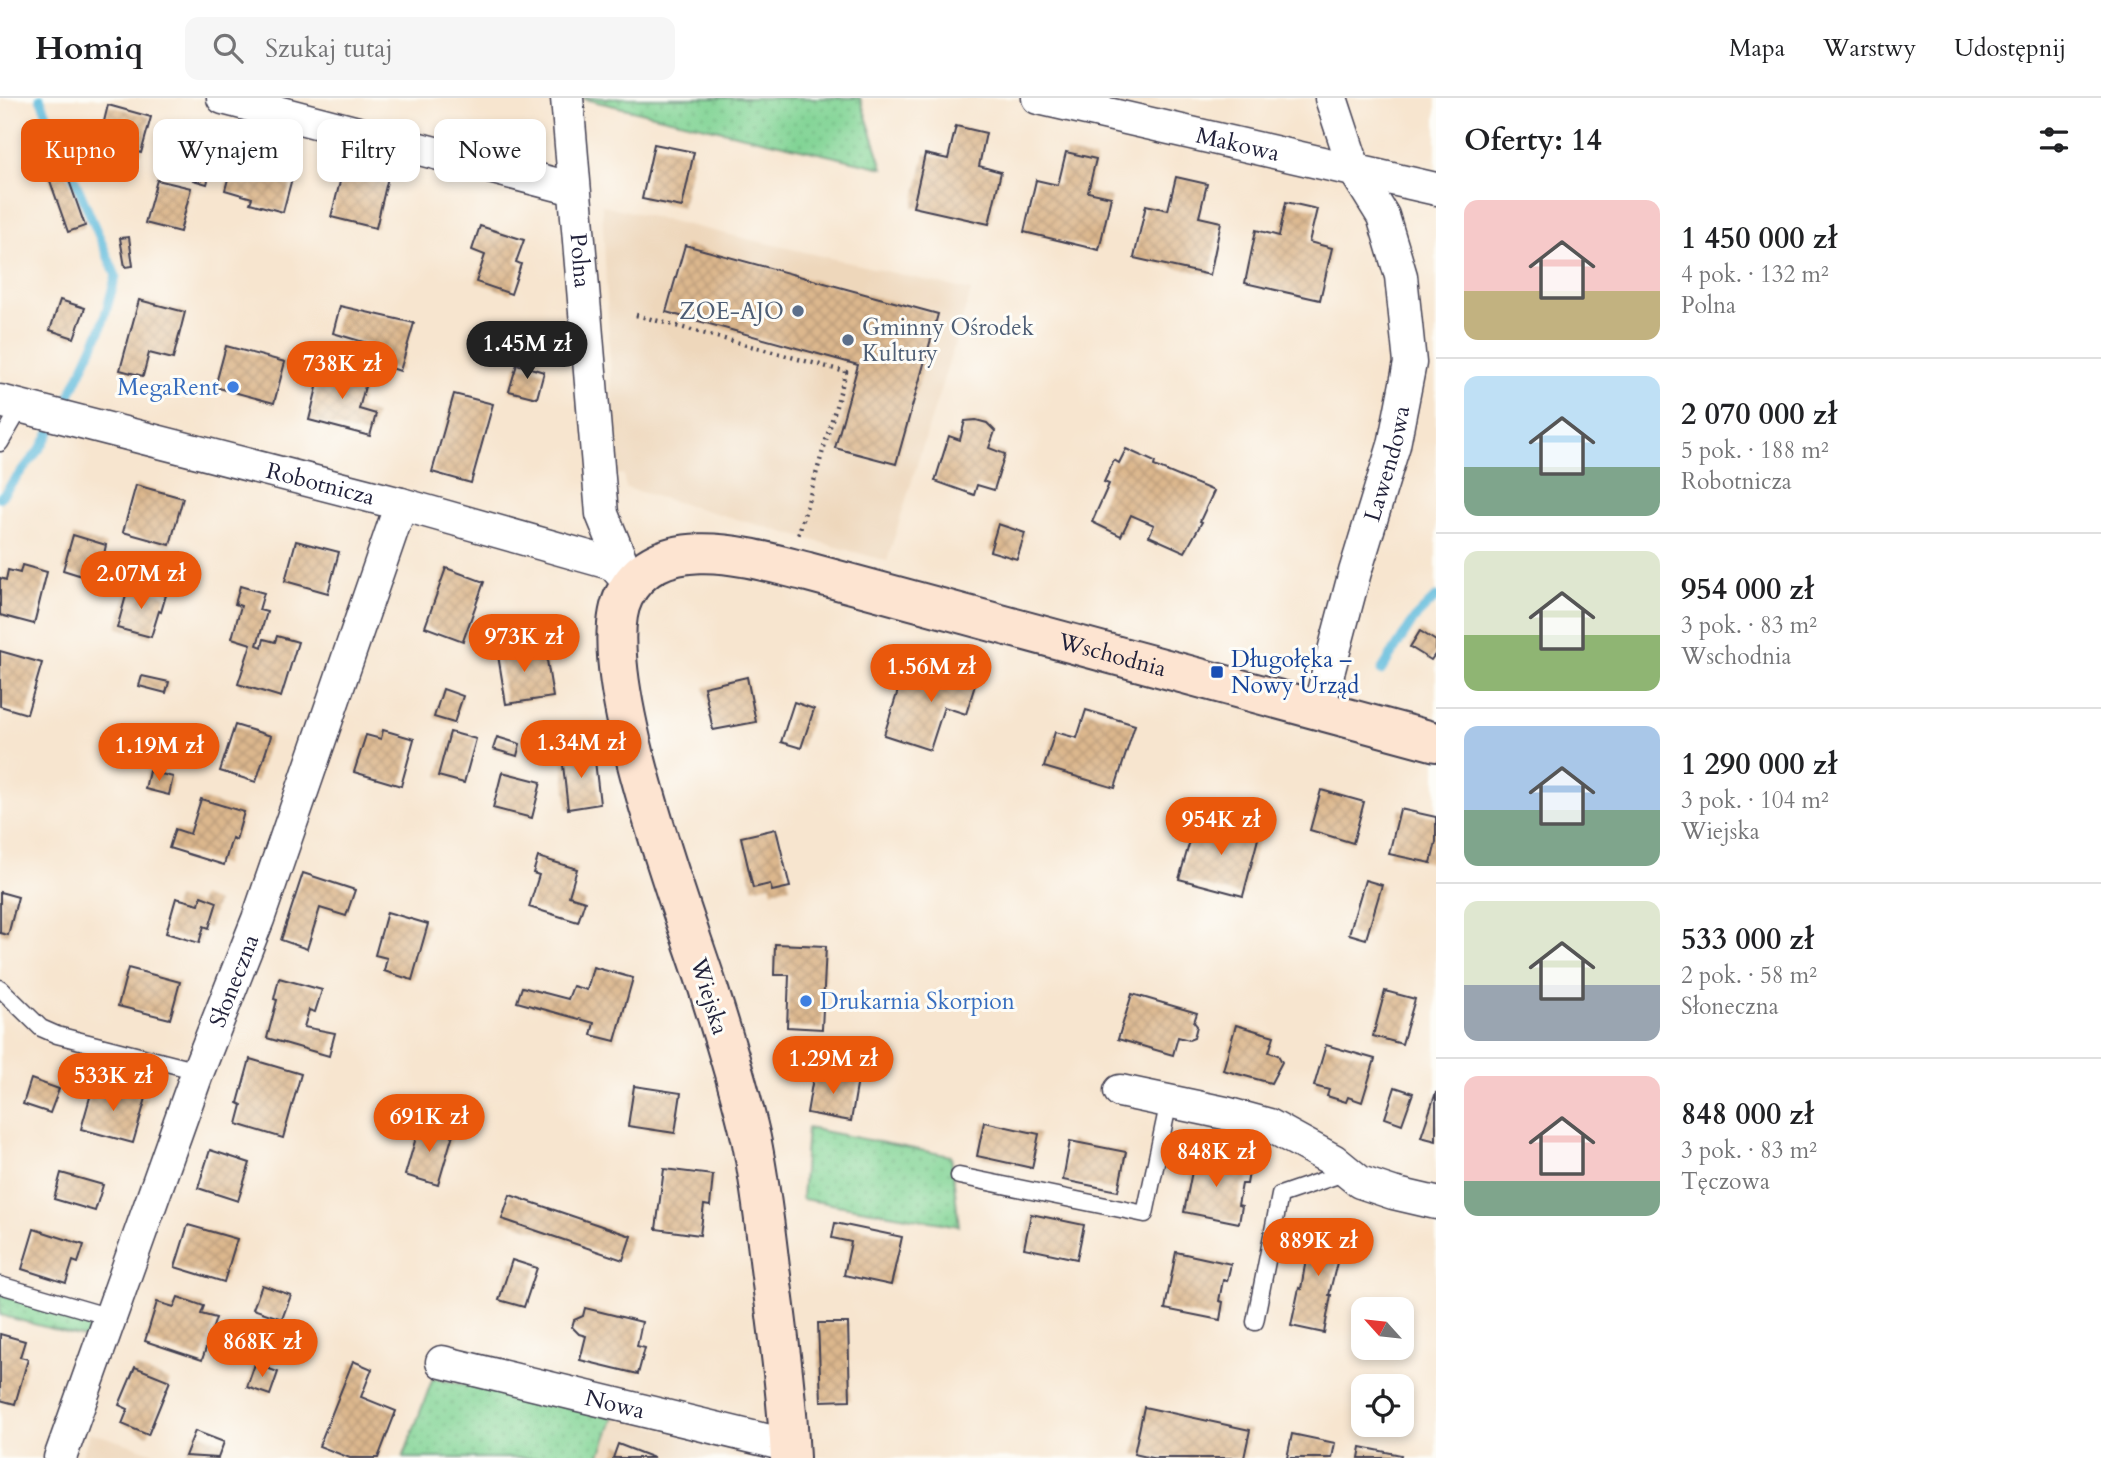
<!DOCTYPE html>
<html lang="pl">
<head>
<meta charset="utf-8">
<style>
	body { margin:0; font-family:Cardo,serif; background:#f6f6f6; color:#202124; height:100vh; display:flex; flex-direction:column; font-size:26px; white-space:nowrap }
	* { box-sizing:border-box; margin:0 }
	p { font-size:23px; color:#757577 }
	.icon { flex:none; width:38px; height:38px; fill:none; stroke:currentColor; stroke-width:2; stroke-linecap:round; stroke-linejoin:round }
	.map { position:relative; flex:1; overflow:hidden }
	.side { display:flex; flex-direction:column; background:#fff; width:665px }
	.side>* { flex:none }
	.banner { position:absolute; left:21px; top:21px; width:665px; height:63px; display:flex; gap:14px }
	.needle { width:46px; rotate:297deg }
	.buttons { position:absolute; left:1351px; top:1199px; display:grid; gap:14px }
	.buttons a { display:grid; place-items:center; width:63px; height:63px; border-radius:14px; background:#fff; box-shadow:0 4px 10px #0003; font-size:35px }
	.price { position:absolute; translate:-50% -60px; padding:0 16px; border-radius:24px; background:#ea580c; color:#fff; font-size:23px; line-height:46px; filter:drop-shadow(0 2px 4px #0008) }
	.price::after { content:''; position:absolute; left:50%; top:42px; width:21px; height:16px; margin-left:-10px; background:inherit; clip-path:polygon(0 0,100% 0,50% 100%) }
	.price.active { background:#222; color:#fff }
	ul { padding:0; list-style:none }
	li { display:flex; align-items:center; gap:21px; height:175px; padding:0 28px }
	li+li { border-top:2px solid #e0e0e0 }
	li span { display:grid; place-items:center; flex:none; width:196px; height:140px; border-radius:14px; color:#555 }
	li>.icon { margin-inline-start:auto }
	span .icon { width:84px; height:84px; fill:#fffc; stroke-width:1 }
	li b { font-size:30px }
	h2 { display:flex; justify-content:space-between; align-items:center; height:84px; padding:0 28px; font-size:30px }
	.pill { padding:0 24px; border-radius:14px; background:#fff; box-shadow:0 4px 10px #0003; font-size:24px; line-height:63px }
	.pill.active { background:#ea580c; color:#fff }
	header { display:flex; align-items:center; gap:42px; box-sizing:border-box; height:98px; padding:0 35px; background:#fff; border-bottom:2px solid #e0e0e0 }
	header strong { font-size:33px }
	nav { display:flex; gap:38px; margin-inline-start:auto; font-size:24px }
	.search { width:490px; height:63px; background:#f6f6f6; display:flex; align-items:center; gap:18px; box-sizing:border-box; padding:0 24px; border-radius:14px; color:#757577; font-size:26px }
	main { display:flex; flex:1; min-height:0 }
	.map>svg:first-child { display:block }
	.built { fill:#eed7bb }
	.grass { fill:url(#grass-dots); stroke:#527b68; stroke-width:2 }
	.lines { fill:none; stroke-linecap:round; stroke-linejoin:round }
	.stream { stroke:#5dbadb; stroke-width:9 }
	.building { fill:url(#building-cross-hatch) }
	.lane-casing { stroke:#423f51; stroke-width:19 }
	.street-casing { stroke:#423f51; stroke-width:35 }
	.secondary-casing { stroke:#423f51; stroke-width:42 }
	.path { stroke:#423f51; stroke-width:4.5; stroke-dasharray:2 5; stroke-linecap:butt }
	.lane { stroke:#fff; stroke-width:16 }
	.street { stroke:#fff; stroke-width:32 }
	.secondary { stroke:#fde4d1; stroke-width:38 }
	.service-dot { fill:#5c6f8a; stroke:#fdfcf7; stroke-width:2.5 }
	.shop-dot { fill:#3f7fe0; stroke:#fdfcf7; stroke-width:2.5 }
	.transit-dot { fill:#1a4fb4; stroke:#fdfcf7; stroke-width:2.5 }
	.labels { text-anchor:middle; stroke-width:6; stroke-linejoin:round; paint-order:stroke }
	.street-label { font-size:23px; fill:#22223b; stroke:#fdfcf7 }
	.service-label { font-size:23px; fill:#4e5e75; stroke:#fdfcf7; text-anchor:end }
	.shop-label { font-size:23px; fill:#366cbe; stroke:#fdfcf7; text-anchor:end }
	.transit-label { font-size:23px; fill:#164399; stroke:#fdfcf7; text-anchor:start }
</style>
</head>
<body>
<header>
<strong>Homiq</strong>
<div class="search"><svg class="icon" aria-label="search" viewBox="0 0 24 24"><circle cx="10" cy="10" r="6"/><path d="M15 15l6 6"/></svg>Szukaj tutaj</div>
<nav><a>Mapa</a><a>Warstwy</a><a>Udostępnij</a></nav>
</header>
<main>
<div class="map">
<svg width="1436" height="1360" viewBox="0 0 1436 1360">
	<defs>
		<pattern id="grass-dots" width="8" height="8" patternUnits="userSpaceOnUse" patternTransform="scale(1.75)"><rect width="8" height="8" fill="#82d495"/><path d="M2 2h.1M6 6h.1" fill="none" stroke="#70b681" stroke-width="1.8" stroke-linecap="round"/></pattern>
		<pattern id="building-cross-hatch" width="8" height="8" patternUnits="userSpaceOnUse" patternTransform="scale(1.75)"><rect width="8" height="8" fill="#dcb78d"/><path d="M0 0l8 8M0 8l8-8" fill="none" stroke="#bc9d7b"/></pattern>
	</defs>
	<rect width="100%" height="100%" fill="#fdfcf7"/>
	<filter id="ink" filterUnits="userSpaceOnUse"><feTurbulence type="fractalNoise" baseFrequency=".0143" numOctaves="2"/><feDisplacementMap in="SourceGraphic" scale="14" xChannelSelector="R" yChannelSelector="G"/><feConvolveMatrix kernelMatrix="1 2 1 2 8 2 1 2 1" color-interpolation-filters="sRGB"/></filter>
	<filter id="wash" filterUnits="userSpaceOnUse"><feTurbulence type="fractalNoise" baseFrequency=".00686" numOctaves="4" result="noise"/><feDisplacementMap in="SourceGraphic" scale="28" xChannelSelector="R" yChannelSelector="G"/><feGaussianBlur stdDeviation="1.57" result="paint"/><feColorMatrix in="noise" values="0 0 0 0 0 0 0 0 0 0 0 0 0 0 0 0 0 1.4 0 .05"/><feComposite in="paint" operator="in"/></filter>
	<g filter="url(#wash)">
		<rect width="100%" height="100%" fill="#f7e5cf"/>
		<g class="built">
			<path d="M602 107 971 193 887 463 626 390 623 376 616 377Z"/>
			<path d="M614 1319 759 1355 760 1360H599Z"/>
			<path d="M90 1334 171 1360H81Z"/>
		</g>
		<g class="grass">
			<path d="M584 0H860L883 70 584 1Z"/>
			<path d="M807 1030 951 1058 959 1128 802 1101Z"/>
			<path d="M0 1196 88 1223 89 1241 0 1217Z"/>
			<path d="M433 1280 614 1319 599 1360H403Z"/>
		</g>
		<g class="lines">
			<g class="stream">
				<path d="M40 0 116 178 101 231 63 312"/>
				<path d="M0 400 42 348 56 324"/>
				<path d="M1381 573 1414 521 1436 499"/>
			</g>
		</g>
		<g id="blocks">
			<g class="building">
				<path d="M108 7 151 19 141 55 99 44Z"/>
				<path d="M956 28 986 35 979 68 1001 74 989 126 913 109 925 56 948 61Z"/>
				<path d="M53 37 85 128 68 134 36 43Z"/>
				<path d="M205 41 219 45 207 86 193 82Z"/>
				<path d="M654 46 694 54 682 109 642 101Z"/>
				<path d="M1066 54 1096 61 1088 94 1111 99 1099 152 1024 134 1036 82 1058 87Z"/>
				<path d="M262 59 295 69 283 114 250 105 252 100 225 92 233 63 259 70Z"/>
				<path d="M344 68 388 79 376 130 331 119Z"/>
				<path d="M1176 79 1207 86 1199 119 1221 124 1210 177 1134 160 1146 107 1168 112Z"/>
				<path d="M157 82 191 90 180 134 145 125Z"/>
				<path d="M1286 104 1317 111 1309 144 1332 150 1320 202 1245 185 1256 132 1279 138Z"/>
				<path d="M480 128 524 142 516 164 521 166 511 196 476 184 485 157 472 152Z"/>
				<path d="M129 139 133 168 125 169 120 140Z"/>
				<path d="M685 147 938 216 896 366 835 350 858 267 666 214Z"/>
				<path d="M60 202 85 210 74 240 50 232Z"/>
				<path d="M139 202 185 214 173 261 149 255 143 278 120 272Z"/>
				<path d="M340 208 414 225 400 273 382 267 375 258 377 248 333 235Z"/>
				<path d="M226 248 285 264 274 305 215 289Z"/>
				<path d="M323 265 368 277 359 311 376 316 370 338 309 322Z"/>
				<path d="M517 266 544 274 537 300 509 293Z"/>
				<path d="M454 296 493 306 471 385 432 374Z"/>
				<path d="M976 322 987 325 995 333 989 350 1005 356 994 392 977 387 974 397 935 383 949 338 960 342 965 323Z"/>
				<path d="M1126 351 1155 364 1154 368 1214 393 1200 423 1202 424 1185 454 1149 438 1154 427 1131 417 1121 438 1092 424 1109 386 1104 384 1114 362 1119 365Z"/>
				<path d="M136 387 183 400 170 447 123 434Z"/>
				<path d="M998 426 1025 435 1017 461 990 453Z"/>
				<path d="M73 437 106 447 103 461 126 467 121 483 99 477 95 482 63 472Z"/>
				<path d="M296 443 339 454 328 495 285 483Z"/>
				<path d="M22 467 47 474 34 526 0 517V480L6 482 8 472 20 475Z"/>
				<path d="M446 470 484 484 463 543 425 529Z"/>
				<path d="M129 487 166 497 161 514 159 513 151 539 117 530Z"/>
				<path d="M240 488 264 495 259 512 267 514 257 547 262 549 264 541 275 544 277 538 298 544 281 599 238 586 251 546 232 540 241 508 235 506Z"/>
				<path d="M1420 533 1436 543V555L1431 562 1410 549Z"/>
				<path d="M514 542 516 555 545 550 553 599 506 606 496 545Z"/>
				<path d="M0 553 42 565 27 616 0 608Z"/>
				<path d="M946 560 980 571 966 616 944 609 930 652 884 637 900 586 923 593 926 584 938 588Z"/>
				<path d="M142 578 169 584 166 595 139 588Z"/>
				<path d="M747 579 756 624 713 632 704 589Z"/>
				<path d="M443 591 463 598 454 625 434 619Z"/>
				<path d="M794 604 814 611 801 650 781 644Z"/>
				<path d="M1086 612 1135 627 1115 690 1044 669 1055 634 1077 640Z"/>
				<path d="M235 627 271 638 256 684 220 673Z"/>
				<path d="M383 632 414 641 401 688 354 674 366 637 381 641Z"/>
				<path d="M450 634 476 641 464 685 438 678Z"/>
				<path d="M497 639 520 646 517 658 493 651Z"/>
				<path d="M594 654 600 706 568 711 562 658Z"/>
				<path d="M149 673 173 679 169 697 145 691Z"/>
				<path d="M502 674 541 684 532 720 493 710Z"/>
				<path d="M1321 692 1364 704 1353 745 1310 732Z"/>
				<path d="M201 701 244 714 236 742 232 740 224 767 169 750 175 731 190 736Z"/>
				<path d="M1400 711 1436 719V744L1431 765 1389 756Z"/>
				<path d="M1216 722 1260 733 1243 798 1179 781 1194 729 1212 734Z"/>
				<path d="M776 731 790 789 772 793 770 786 753 790 741 739Z"/>
				<path d="M538 759 577 771 569 798 585 803 578 824 529 809 539 777 533 775Z"/>
				<path d="M303 775 355 792 346 818 320 810 307 851 281 842Z"/>
				<path d="M1365 782 1382 787 1366 841 1349 836Z"/>
				<path d="M0 794 18 799 8 837 0 835Z"/>
				<path d="M201 798 217 804 209 830 204 828 199 845 166 835 176 800 199 806Z"/>
				<path d="M387 814 428 826 412 882 384 873 387 860 375 857Z"/>
				<path d="M775 846 826 848 822 931 787 929 789 877H774Z"/>
				<path d="M593 869 633 880 615 943 591 937 594 925 517 904 522 889 568 901 573 888 587 892Z"/>
				<path d="M128 870 180 884 170 921 118 908Z"/>
				<path d="M279 880 322 892 315 914 309 912 304 929 335 935 329 958 267 940 277 902 274 901Z"/>
				<path d="M1385 893 1415 901 1402 946 1373 938Z"/>
				<path d="M1132 896 1197 915 1194 924 1197 928 1194 940 1189 942 1178 939 1173 957 1118 941Z"/>
				<path d="M1236 927 1274 938 1269 954 1278 957 1282 964 1271 985 1223 972Z"/>
				<path d="M1326 947 1375 961 1362 1004 1348 999 1346 1004 1327 998 1329 992 1314 988Z"/>
				<path d="M250 961 301 976 283 1040 237 1026 242 1007 238 1005Z"/>
				<path d="M814 974 858 982 851 1023 807 1015Z"/>
				<path d="M31 981 59 991 50 1015 23 1006Z"/>
				<path d="M94 985 146 1000 133 1045 81 1031Z"/>
				<path d="M634 988 681 995 675 1035 628 1028Z"/>
				<path d="M1395 989 1413 995 1402 1026 1385 1020Z"/>
				<path d="M1436 994V1043L1421 1039Z"/>
				<path d="M984 1024 1039 1036 1032 1070 977 1058Z"/>
				<path d="M420 1026 453 1036 438 1087 405 1077Z"/>
				<path d="M1070 1043 1126 1054 1118 1093 1063 1082Z"/>
				<path d="M210 1052 250 1065 238 1103 198 1090Z"/>
				<path d="M1195 1058 1250 1069 1247 1086H1242L1238 1107 1242 1108 1239 1125 1184 1114Z"/>
				<path d="M664 1071 713 1077 710 1108 704 1107 700 1137 656 1131Z"/>
				<path d="M61 1075 103 1087 95 1113 54 1101Z"/>
				<path d="M510 1097 631 1138 623 1162 502 1121Z"/>
				<path d="M1031 1116 1084 1127 1077 1161 1024 1150Z"/>
				<path d="M835 1125 902 1139 891 1187 844 1177 851 1144 832 1140Z"/>
				<path d="M1312 1125 1345 1132 1329 1197H1331L1324 1235 1291 1228 1299 1190 1301 1191Z"/>
				<path d="M188 1127 237 1141 224 1184 175 1169Z"/>
				<path d="M34 1131 84 1147 78 1165 73 1163 66 1185 22 1171Z"/>
				<path d="M1176 1154 1231 1166 1227 1183 1223 1182 1219 1203 1223 1204 1220 1222 1165 1211Z"/>
				<path d="M512 1162 537 1170 524 1209 499 1202Z"/>
				<path d="M262 1187 291 1197 282 1221 253 1211Z"/>
				<path d="M178 1199 204 1208 201 1216 216 1220 202 1262 145 1243 157 1204 174 1209Z"/>
				<path d="M585 1210 642 1224 637 1248 645 1250 638 1276 580 1262 586 1238 579 1236 572 1229 574 1222 583 1218Z"/>
				<path d="M818 1225H848L850 1302 821 1303Z"/>
				<path d="M0 1236 25 1243 20 1259 28 1261 15 1306 0 1302Z"/>
				<path d="M353 1263 372 1271 361 1299 396 1313 378 1360H350L319 1348Z"/>
				<path d="M255 1266 278 1274 270 1297 247 1289Z"/>
				<path d="M135 1269 170 1283 148 1337 122 1326 128 1311 119 1307Z"/>
				<path d="M1144 1309 1250 1332 1244 1360H1152L1134 1356Z"/>
				<path d="M195 1333 224 1344 218 1360 185 1358Z"/>
				<path d="M1292 1336 1335 1345 1332 1360H1287Z"/>
				<path d="M618 1346 654 1360H613Z"/>
				<path d="M1361 1349 1401 1357 1400 1360H1359Z"/>
			</g>
		</g>
	</g>
	<g filter="url(#ink)">
		<use href="#blocks" fill-opacity="0" stroke="#423f51" stroke-width="2"/>
		<g class="lines">
			<defs>
				<g id="lane">
					<path d="M0 345 21 309"/>
					<path d="M0 890 41 930 57 937 198 973"/>
					<path d="M959 1078 1145 1116 1169 1003"/>
					<path d="M0 1187 110 1219"/>
					<path d="M1255 1224 1280 1097 1347 1074"/>
				</g>
				<g id="street">
					<path d="M223 0 574 91"/>
					<path id="s1" d="M567 0 602 416 629 482"/>
					<path id="s2" d="M1038 0 1436 91"/>
					<path id="s3" d="M0 303 401 406 613 466 631 487"/>
					<path id="s4" d="M1318 613 1355 474 1394 347 1410 265 1401 178 1383 118 1355 73 1331 0"/>
					<path d="M1120 993 1225 1015 1269 1027 1333 1062 1360 1084 1393 1095 1436 1105"/>
					<path id="s5" d="M442 1264 790 1348"/>
					<path id="s6" d="M60 1360 198 973 258 821 401 406"/>
				</g>
				<g id="secondary">
					<path id="s7" d="M790 1360C787 1297 778 1233 770 1170 765 1127 760 1083 751 1040 740 992 724 940 709 893 684 815 589 567 624 498 659 430 751 460 808 474L1436 644"/>
				</g>
			</defs>
			<use href="#lane" class="lane-casing"/>
			<use href="#street" class="street-casing"/>
			<use href="#secondary" class="secondary-casing"/>
			<path class="path" d="M636 217 846 274 798 438"/>
			<use href="#lane" class="lane"/>
			<use href="#street" class="street"/>
			<use href="#secondary" class="secondary"/>
		</g>
	</g>
	<g class="service-dot">
		<circle cx="798" cy="213" r="7"/>
		<circle cx="848" cy="242" r="7"/>
	</g>
	<g class="shop-dot">
		<circle cx="233" cy="289" r="7"/>
		<circle cx="806" cy="903" r="7"/>
	</g>
	<rect class="transit-dot" x="1210" y="567" width="14" height="14" rx="3.5"/>
	<g class="labels">
		<g class="street-label">
			<text dy="8" stroke="none"><textPath href="#s2" startOffset="205">Makowa</textPath></text>
			<text dy="8" stroke="none"><textPath href="#s1" startOffset="163">Polna</textPath></text>
			<text dy="8" stroke="none"><textPath href="#s4" startOffset="257">Lawendowa</textPath></text>
			<text dy="8" stroke="none"><textPath href="#s3" startOffset="331">Robotnicza</textPath></text>
			<text dy="8" stroke="none"><textPath href="#s7" startOffset="1402">Wschodnia</textPath></text>
			<text dy="8" stroke="none"><textPath href="#s6" startOffset="508">Słoneczna</textPath></text>
			<text transform="translate(710 898) rotate(73)" y="8">Wiejska</text>
			<text dy="8" stroke="none"><textPath href="#s5" startOffset="178">Nowa</textPath></text>
		</g>
		<g class="service-label">
			<text x="784" y="221">ZOE-AJO</text>
			<text x="862" y="237" text-anchor="start">Gminny Ośrodek<tspan x="862" dy="26">Kultury</tspan></text>
		</g>
		<g class="shop-label">
			<text x="219" y="297">MegaRent</text>
			<text x="820" y="911" text-anchor="start">Drukarnia Skorpion</text>
		</g>
		<g class="transit-label">
			<text x="1231" y="569">Długołęka –<tspan x="1231" dy="26">Nowy Urząd</tspan></text>
		</g>
	</g>
</svg>
<div class="buttons">
<a><svg class="needle" viewBox="-14 -14 28 28"><path d="M0-13l5 13h-10z" fill="#e53935"/><path d="M0 13l5-13h-10z" fill="#757577"/></svg></a>
<a><svg class="icon" aria-label="locate" viewBox="0 0 24 24"><circle cx="12" cy="12" r="6"/><path d="M12 2v4M12 18v4M2 12h4M18 12h4"/></svg></a>
</div>
<b class="price active" style="left:527px;top:283px">1.45M zł</b>
<b class="price" style="left:342px;top:303px">738K zł</b>
<b class="price" style="left:141px;top:513px">2.07M zł</b>
<b class="price" style="left:524px;top:576px">973K zł</b>
<b class="price" style="left:931px;top:606px">1.56M zł</b>
<b class="price" style="left:581px;top:682px">1.34M zł</b>
<b class="price" style="left:159px;top:685px">1.19M zł</b>
<b class="price" style="left:1221px;top:759px">954K zł</b>
<b class="price" style="left:833px;top:998px">1.29M zł</b>
<b class="price" style="left:113px;top:1015px">533K zł</b>
<b class="price" style="left:429px;top:1056px">691K zł</b>
<b class="price" style="left:1216px;top:1091px">848K zł</b>
<b class="price" style="left:1318px;top:1180px">889K zł</b>
<b class="price" style="left:262px;top:1281px">868K zł</b>
<div class="banner">
<a class="pill active">Kupno</a>
<a class="pill">Wynajem</a>
<a class="pill">Filtry</a>
<a class="pill">Nowe</a>
</div>
</div>
<section class="side">
<h2>Oferty: 14<svg class="icon" aria-label="filters" viewBox="0 0 24 24"><path d="M4 7h16M4 17h16"/><circle cx="9" cy="7" r="2"/><circle cx="15" cy="17" r="2"/></svg></h2>
<ul>
<li><span style="background:linear-gradient(#f6c9c9 65%,#c2b280 0)"><svg class="icon" aria-label="home" viewBox="0 0 24 24"><path d="M3 11l9-7 9 7M6 9v11h12V9"/></svg></span><div><b>1 450 000 zł</b><p>4 pok. · 132 m²</p><p>Polna</p></div></li>
<li><span style="background:linear-gradient(#bfe0f5 65%,#7fa58c 0)"><svg class="icon" aria-label="home" viewBox="0 0 24 24"><path d="M3 11l9-7 9 7M6 9v11h12V9"/></svg></span><div><b>2 070 000 zł</b><p>5 pok. · 188 m²</p><p>Robotnicza</p></div></li>
<li><span style="background:linear-gradient(#dfe7d0 60%,#8fb573 0)"><svg class="icon" aria-label="home" viewBox="0 0 24 24"><path d="M3 11l9-7 9 7M6 9v11h12V9"/></svg></span><div><b>954 000 zł</b><p>3 pok. · 83 m²</p><p>Wschodnia</p></div></li>
<li><span style="background:linear-gradient(#a9c7e8 60%,#7fa58c 0)"><svg class="icon" aria-label="home" viewBox="0 0 24 24"><path d="M3 11l9-7 9 7M6 9v11h12V9"/></svg></span><div><b>1 290 000 zł</b><p>3 pok. · 104 m²</p><p>Wiejska</p></div></li>
<li><span style="background:linear-gradient(#dfe7d0 60%,#9aa5b1 0)"><svg class="icon" aria-label="home" viewBox="0 0 24 24"><path d="M3 11l9-7 9 7M6 9v11h12V9"/></svg></span><div><b>533 000 zł</b><p>2 pok. · 58 m²</p><p>Słoneczna</p></div></li>
<li><span style="background:linear-gradient(#f6c9c9 75%,#7fa58c 0)"><svg class="icon" aria-label="home" viewBox="0 0 24 24"><path d="M3 11l9-7 9 7M6 9v11h12V9"/></svg></span><div><b>848 000 zł</b><p>3 pok. · 83 m²</p><p>Tęczowa</p></div></li>
</ul>
</section>
</main>
</body>
</html>
